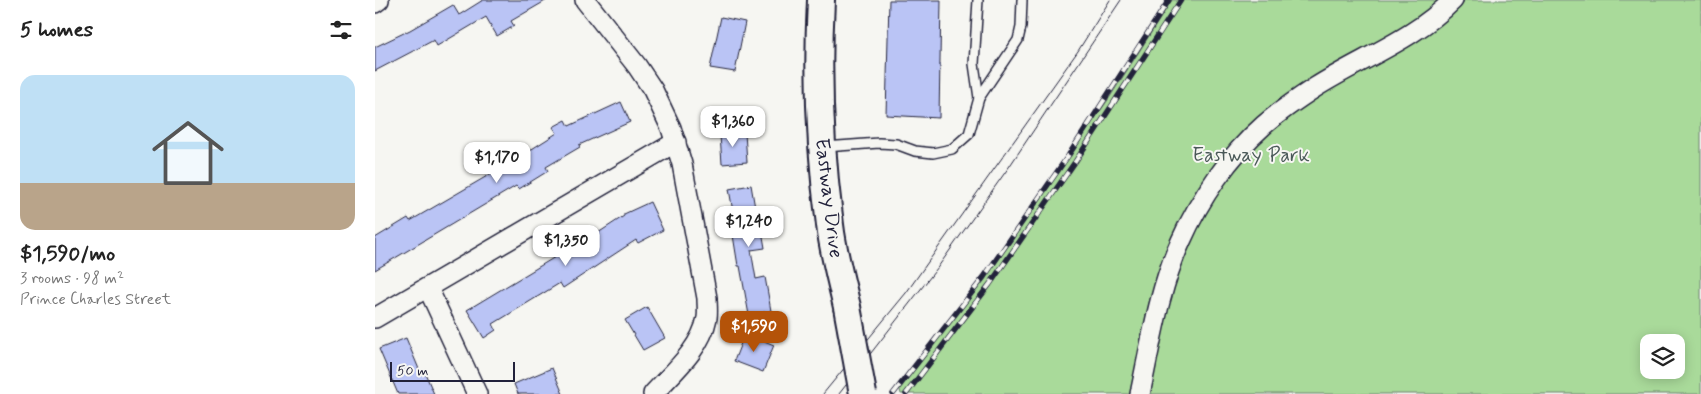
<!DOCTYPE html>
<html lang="en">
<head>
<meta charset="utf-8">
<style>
	body { margin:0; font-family:Mynerve,sans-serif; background:#f2f2f2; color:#222; height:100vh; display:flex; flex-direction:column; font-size:19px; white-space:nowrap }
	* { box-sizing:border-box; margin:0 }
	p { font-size:16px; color:#767676 }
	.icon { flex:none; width:28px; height:28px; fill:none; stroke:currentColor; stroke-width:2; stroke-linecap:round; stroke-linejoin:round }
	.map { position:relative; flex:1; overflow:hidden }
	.panel { display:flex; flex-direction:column; background:#fff; width:375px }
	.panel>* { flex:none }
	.controls { position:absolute; left:1265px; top:334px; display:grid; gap:10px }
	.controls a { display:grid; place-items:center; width:45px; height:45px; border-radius:10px; background:#fff; box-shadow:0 2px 12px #0003; font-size:25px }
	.scale { position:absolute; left:15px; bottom:12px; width:125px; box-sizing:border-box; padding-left:5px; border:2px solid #22223b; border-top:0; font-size:14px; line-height:18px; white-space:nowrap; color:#22223b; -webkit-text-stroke:4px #f6f6f2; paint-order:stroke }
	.price { position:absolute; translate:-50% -42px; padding:0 11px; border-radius:10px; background:#fff; color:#222; font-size:16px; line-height:32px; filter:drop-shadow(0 1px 2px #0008) }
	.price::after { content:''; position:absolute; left:50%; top:30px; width:15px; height:11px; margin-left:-8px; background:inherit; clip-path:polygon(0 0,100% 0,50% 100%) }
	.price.on { background:#b45309; color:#fff }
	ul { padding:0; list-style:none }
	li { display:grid; align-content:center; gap:10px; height:265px; padding:0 20px }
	li span { display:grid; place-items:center; height:155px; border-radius:15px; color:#555 }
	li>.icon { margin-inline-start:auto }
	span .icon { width:90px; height:90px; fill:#fffc; stroke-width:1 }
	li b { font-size:21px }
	h2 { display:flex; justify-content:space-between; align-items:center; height:60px; padding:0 20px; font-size:21px }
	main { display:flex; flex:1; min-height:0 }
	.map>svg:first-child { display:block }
	.green { fill:#a9da9a; stroke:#667e6a; fill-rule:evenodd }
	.building { fill:#bac4f5; stroke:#22223b }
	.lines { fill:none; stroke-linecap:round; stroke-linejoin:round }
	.service-casing { stroke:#22223b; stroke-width:12 }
	.minor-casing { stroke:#22223b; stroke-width:22 }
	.secondary-casing { stroke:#22223b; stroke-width:30 }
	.service { stroke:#f6f6f2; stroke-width:9 }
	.minor { stroke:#f6f6f2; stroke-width:19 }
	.secondary { stroke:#f6f6f2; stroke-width:26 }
	.tram { stroke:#22223b; stroke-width:1 }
	.rail-casing { stroke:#22223b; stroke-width:5.5 }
	.rail { stroke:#f6f6f2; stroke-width:4; stroke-dasharray:11; stroke-linecap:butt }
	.secondary-bridge-casing { stroke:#22223b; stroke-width:30; stroke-linecap:butt }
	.secondary-bridge { stroke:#f6f6f2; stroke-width:26 }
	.labels { text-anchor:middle; stroke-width:4; stroke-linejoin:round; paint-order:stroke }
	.park-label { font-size:20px; fill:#4a5958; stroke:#f6f6f2 }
	.street-label { font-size:20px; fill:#22223b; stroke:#f6f6f2 }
</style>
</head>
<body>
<main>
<section class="panel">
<h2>5 homes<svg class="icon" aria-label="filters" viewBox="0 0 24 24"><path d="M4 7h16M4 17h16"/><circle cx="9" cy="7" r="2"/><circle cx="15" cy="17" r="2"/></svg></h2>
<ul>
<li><span style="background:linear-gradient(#bfe0f5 70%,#b9a48a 0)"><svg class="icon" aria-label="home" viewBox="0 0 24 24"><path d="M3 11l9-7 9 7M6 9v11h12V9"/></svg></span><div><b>$1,590/mo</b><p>3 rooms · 98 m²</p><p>Prince Charles Street</p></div></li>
</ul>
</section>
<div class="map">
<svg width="1326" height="394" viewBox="0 0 1326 394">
	<rect width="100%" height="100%" fill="#f6f6f2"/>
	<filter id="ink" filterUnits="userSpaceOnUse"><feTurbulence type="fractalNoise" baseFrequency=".02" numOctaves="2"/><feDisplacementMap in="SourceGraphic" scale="10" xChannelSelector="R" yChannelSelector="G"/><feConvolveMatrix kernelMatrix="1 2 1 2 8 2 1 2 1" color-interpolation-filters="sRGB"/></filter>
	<g filter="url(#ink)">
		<path class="green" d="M797 0H1326V394H526L524 386 632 244 735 97ZM1274 342H1301V370H1274Z"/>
		<g class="building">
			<path d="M108 0H172L136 21 139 26 122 36 111 17 62 46 59 40 0 71V47L35 30 78 5 84 15Z"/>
			<path d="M514 0H566L564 118 511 115Z"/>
			<path d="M346 17 370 22 360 72 335 68Z"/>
			<path d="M246 102 255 122 204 145 205 147 171 167 173 171 144 189 141 186 0 270V238L33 218 35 221 119 172V173L182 133 178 127 191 120 194 126Z"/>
			<path d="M370 133 372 162 347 164 345 135Z"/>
			<path d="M376 185 383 225H386L390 248 376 250 381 279 390 277 396 311 374 315 365 266H363L357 229H361L354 189Z"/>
			<path d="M275 202 288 230 263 243 261 240 188 288 185 283 118 324 121 330 109 338 92 310 195 248 197 250 249 216V214Z"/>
			<path d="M272 307 290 338 268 350 250 320Z"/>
			<path d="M370 333 399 345 388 372 359 361Z"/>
			<path d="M31 338 46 374 50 373 59 394H23L4 349Z"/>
			<path d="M177 368 188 394H143L139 384Z"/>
		</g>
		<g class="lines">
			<defs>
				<g id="service">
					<path d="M603 0 599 64 604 98"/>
					<path d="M450 147 504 143 521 144 540 151 558 153 577 149 594 134 604 98 643 40 646 27 647 0"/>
				</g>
				<g id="minor">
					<path d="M210 0 262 66 278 90 296 128 307 164 332 298C332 304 333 311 332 318 326 349 298 372 278 394"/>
					<path d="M0 3 4 0"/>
					<path d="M53 288 102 394"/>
					<path d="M0 318 301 142"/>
					<path d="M765 394C776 343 784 288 806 241 825 198 854 156 889 125 905 111 924 98 941 87 987 58 1040 39 1078 0"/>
				</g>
				<path id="secondary" d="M446 0C442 75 445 150 455 225 458 252 466 280 472 307"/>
			</defs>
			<use href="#service" class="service-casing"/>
			<use href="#minor" class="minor-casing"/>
			<use href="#secondary" class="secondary-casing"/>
			<use href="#service" class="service"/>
			<use href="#minor" class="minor"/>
			<use href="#secondary" class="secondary"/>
			<g class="tram">
				<path d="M448 394 531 293 703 51 735 0"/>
				<path d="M464 394 563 267 634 167 746 0"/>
			</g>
			<defs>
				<g id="rail">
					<path d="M518 394 609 277 693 156 794 0"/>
					<path d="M531 394 615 284 700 162 806 0"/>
				</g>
			</defs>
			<use href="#rail" class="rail-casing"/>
			<use href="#rail" class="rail"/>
			<defs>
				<path id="secondary-bridge" d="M472 307 488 394"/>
			</defs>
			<use href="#secondary-bridge" class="secondary-bridge-casing"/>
			<use href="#secondary-bridge" class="secondary-bridge"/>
		</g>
	</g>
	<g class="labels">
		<g class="park-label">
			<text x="876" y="161">Eastway Park</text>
		</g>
		<g class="street-label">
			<text transform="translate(455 198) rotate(83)" y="7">Eastway Drive</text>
		</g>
	</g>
</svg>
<div class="controls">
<a><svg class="icon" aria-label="layers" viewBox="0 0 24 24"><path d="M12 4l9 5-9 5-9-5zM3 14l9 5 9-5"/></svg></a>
</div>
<div class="scale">50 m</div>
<b class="price" style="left:358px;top:148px">$1,360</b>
<b class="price" style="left:122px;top:184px">$1,170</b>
<b class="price" style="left:374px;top:248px">$1,240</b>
<b class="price" style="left:191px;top:267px">$1,350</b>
<b class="price on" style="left:379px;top:353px">$1,590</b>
</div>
</main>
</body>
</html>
